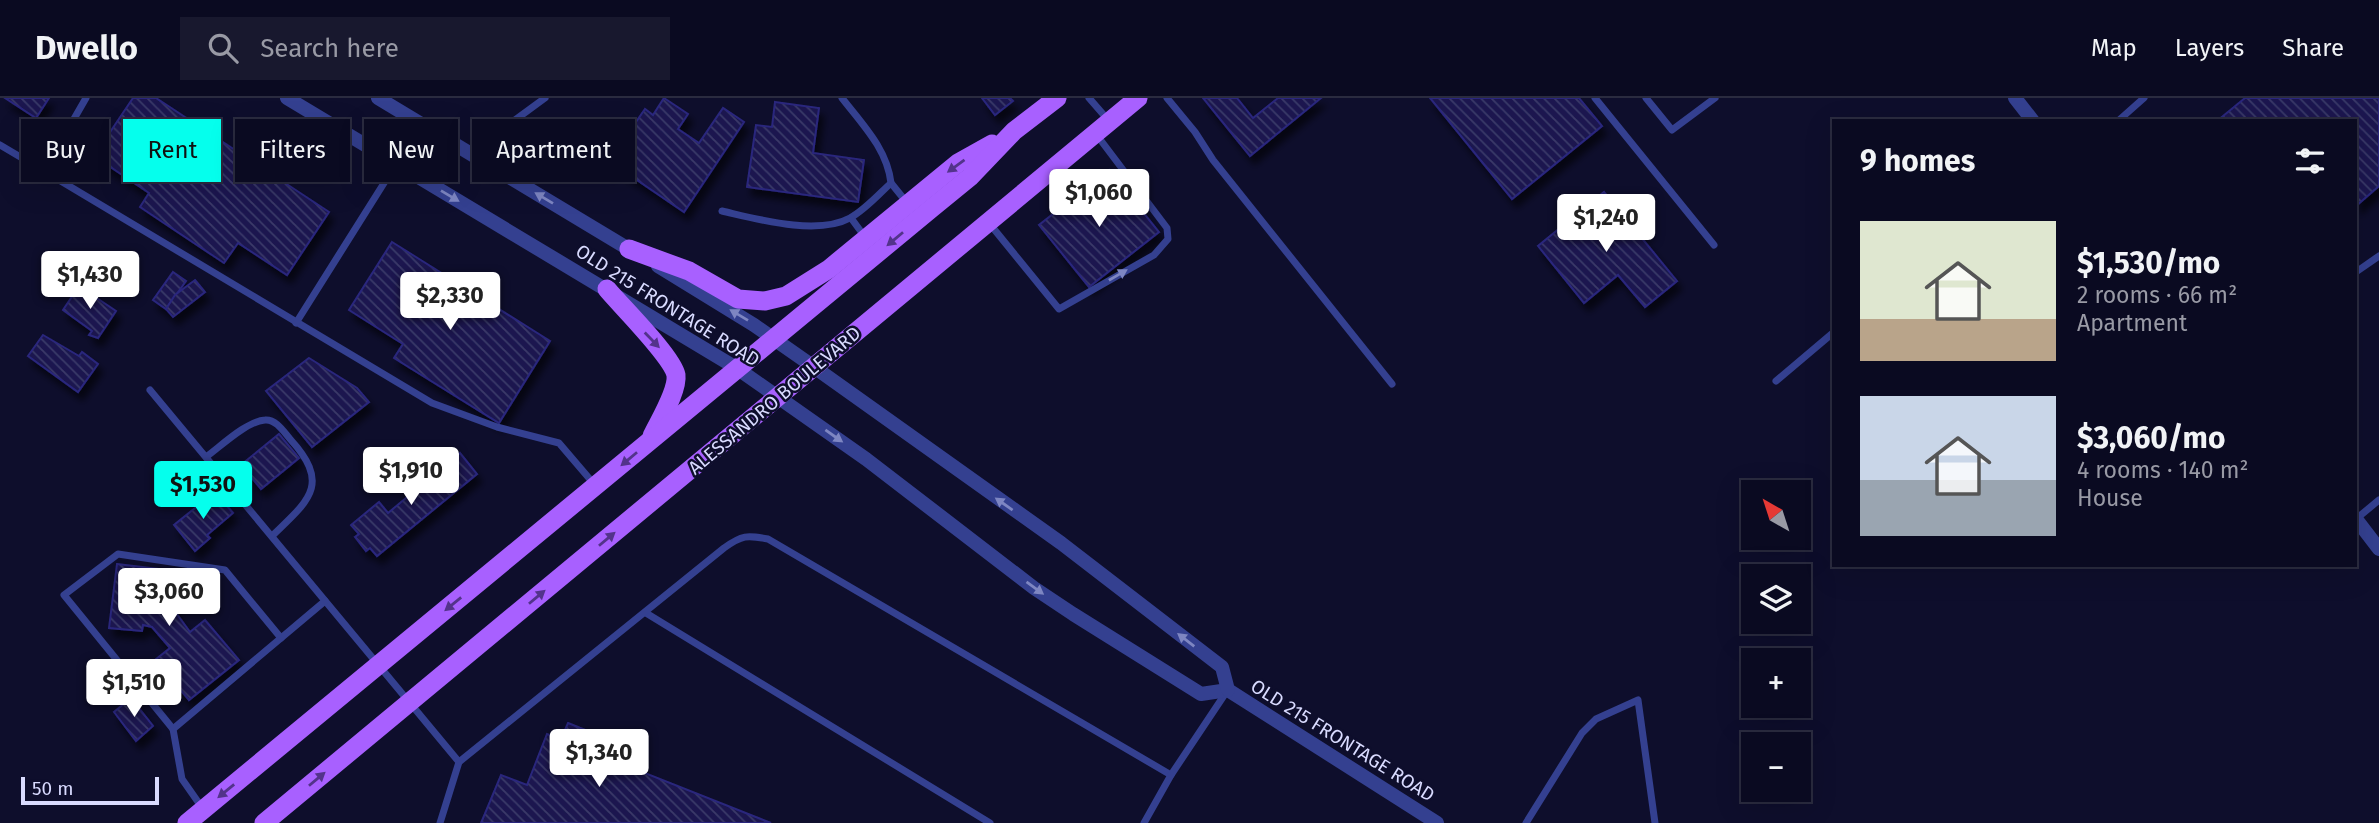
<!DOCTYPE html>
<html lang="en">
<head>
<meta charset="utf-8">
<style>
	body { margin:0; font-family:"Fira Sans",sans-serif; background:#18182e; color:#f1f3f6; height:100vh; display:flex; flex-direction:column; font-size:26px; white-space:nowrap }
	* { box-sizing:border-box; margin:0 }
	p { font-size:23px; color:#999aa5 }
	.icon { flex:none; width:38px; height:38px; fill:none; stroke:currentColor; stroke-width:2; stroke-linecap:round; stroke-linejoin:round }
	.map { position:relative; flex:1; overflow:hidden }
	.drawer { position:absolute; left:1832px; top:21px; width:525px; height:448px; display:flex; flex-direction:column; background:#0a0a21; border-radius:0px; box-shadow:0 7px 28px #0002,0 0 0 2px #2a2b3f }
	.drawer>* { flex:none }
	.guide { position:absolute; left:21px; top:21px; width:665px; height:63px; display:flex; gap:14px }
	.needle { width:46px; rotate:321deg }
	.controls { position:absolute; left:1741px; top:382px; display:grid; gap:14px }
	.controls a { display:grid; place-items:center; width:70px; height:70px; border-radius:0px; background:#0a0a21; box-shadow:0 7px 28px #0002,0 0 0 2px #2a2b3f; font-size:35px }
	.scale { position:absolute; left:21px; bottom:18px; width:138px; box-sizing:border-box; padding-left:7px; border:4px solid #d9dbff; border-top:0; font-size:19px; line-height:24px; white-space:nowrap; color:#d9dbff; -webkit-text-stroke:5px #0e0e2c; paint-order:stroke }
	.price { position:absolute; translate:-50% -60px; padding:0 16px; border-radius:7px; background:#fff; color:#222; font-size:23px; line-height:46px; filter:drop-shadow(0 2px 4px #0008) }
	.price::after { content:''; position:absolute; left:50%; top:42px; width:21px; height:16px; margin-left:-10px; background:inherit; clip-path:polygon(0 0,100% 0,50% 100%) }
	.price.on { background:#05ffed; color:#111 }
	ul { padding:0; list-style:none }
	li { display:flex; align-items:center; gap:21px; height:175px; padding:0 28px }
	li span { display:grid; place-items:center; flex:none; width:196px; height:140px; border-radius:0px; color:#555 }
	li>.icon { margin-inline-start:auto }
	span .icon { width:84px; height:84px; fill:#fffc; stroke-width:1 }
	li b { font-size:30px }
	h2 { display:flex; justify-content:space-between; align-items:center; height:84px; padding:0 28px; font-size:30px }
	.tag { padding:0 24px; border-radius:0px; background:#0a0a21; box-shadow:0 7px 28px #0002,0 0 0 2px #2a2b3f; font-size:24px; line-height:63px }
	.tag.on { background:#05ffed; color:#111 }
	header { display:flex; align-items:center; gap:42px; box-sizing:border-box; height:98px; padding:0 35px; background:#0a0a21; border-bottom:2px solid #2a2b3f }
	header strong { font-size:33px }
	nav { display:flex; gap:38px; margin-inline-start:auto; font-size:24px }
	.search { width:490px; height:63px; background:#18182e; display:flex; align-items:center; gap:18px; box-sizing:border-box; padding:0 24px; border-radius:0px; color:#999aa5; font-size:26px }
	.map>svg:first-child { display:block }
	.building { fill:url(#building-back-hatch); stroke:#2a277d; stroke-width:2; filter:url(#shadow) }
	.lines { fill:none; stroke-linecap:round; stroke-linejoin:round }
	.service { stroke:#344090; stroke-width:7 }
	.minor { stroke:#344090; stroke-width:14 }
	.tertiary { stroke:#344090; stroke-width:14 }
	.primary { stroke:#a860ff; stroke-width:19 }
	.oneway { fill:#53338b }
	.oneway2 { fill:#7e86c2 }
	.labels { text-anchor:middle; stroke-width:5; stroke-linejoin:round; paint-order:stroke }
	.street-label { font-size:19px; fill:#d9dbff; stroke:#0e0e2c }
</style>
</head>
<body>
<header>
<strong>Dwello</strong>
<div class="search"><svg class="icon" aria-label="search" viewBox="0 0 24 24"><circle cx="10" cy="10" r="6"/><path d="M15 15l6 6"/></svg>Search here</div>
<nav><a>Map</a><a>Layers</a><a>Share</a></nav>
</header>
<div class="map">
<svg width="2379" height="725" viewBox="0 0 2379 725">
	<defs>
		<pattern id="building-back-hatch" width="6" height="6" patternUnits="userSpaceOnUse" patternTransform="scale(1.75)"><rect width="6" height="6" fill="#1a184f"/><path d="M-1 5l2 2M0 0l6 6M5-1l2 2" fill="none" stroke="#3b3969"/></pattern>
		<filter id="shadow"><feDropShadow dx="4.5" dy="8" stdDeviation="3.5" flood-color="#0009"/></filter>
	</defs>
	<rect width="100%" height="100%" fill="#0e0e2c"/>
	<g class="building">
		<path d="M5 0H49L36 20Z"/>
		<path d="M133 0H156L329 114 287 177 238 145 224 165 140 109 149 95 94 58Z"/>
		<path d="M664 0 688 16 678 31 699 45 723 10 744 24 684 114 609 63 645 11 653 17Z"/>
		<path d="M982 0H1010L1013 3 995 17Z"/>
		<path d="M1203 0H1237L1253 20 1278 0H1321L1250 58Z"/>
		<path d="M1430 0H1579L1602 28 1512 101Z"/>
		<path d="M2245 0H2379V88L2356 108V23H2217Z"/>
		<path d="M775 4 819 10 813 55 864 62 858 104 747 89 756 27 772 29Z"/>
		<path d="M1109 72 1159 134 1089 189 1039 127Z"/>
		<path d="M1604 94 1677 183 1645 209 1618 177 1584 205 1538 148Z"/>
		<path d="M392 144 550 243 499 325 394 260 403 246 349 212Z"/>
		<path d="M173 174 186 183 166 211 153 202Z"/>
		<path d="M195 182 205 194 173 219 166 211 175 197Z"/>
		<path d="M79 188 116 213 98 240 89 237 92 233 63 212Z"/>
		<path d="M43 237 79 258 82 254 98 266 78 294 28 258Z"/>
		<path d="M309 260 357 290 369 304 312 349 266 293Z"/>
		<path d="M279 336 299 360 261 391 241 367Z"/>
		<path d="M460 355 477 376 377 458 370 450 366 453 355 439 359 436 351 427 379 404 388 415Z"/>
		<path d="M215 394 233 415 207 437 210 440 195 453 174 427Z"/>
		<path d="M117 466 175 473 174 512 190 534 205 522 239 562 189 602 155 562 170 550 152 529 143 527 142 533 109 530Z"/>
		<path d="M131 600 153 628 136 643 114 614Z"/>
		<path d="M568 625 638 653 632 670 771 725H481L501 677 527 687 547 636 561 641Z"/>
	</g>
	<g class="lines">
		<g class="service">
			<path d="M86 0 44 73 432 305 497 329 559 345 594 386"/>
			<path d="M1089 0 1109 23"/>
			<path d="M1167 0 1195 34 1213 62 1392 286"/>
			<path d="M1595 0 1714 147"/>
			<path d="M1646 0 1672 32 1715 0"/>
			<path d="M2118 23 2144 0"/>
			<path d="M0 47 44 73"/>
			<path d="M470 55 545 0"/>
			<path d="M891 85 908 106"/>
			<path d="M722 113C757 121 817 138 850 120 865 112 879 96 891 85 887 51 863 27 842 0"/>
			<path d="M851 120 865 139"/>
			<path d="M989 125 1059 211 1154 157 1168 141 1167 130 1096 36"/>
			<path d="M2356 174 2379 158"/>
			<path d="M296 225 396 66"/>
			<path d="M1776 283 1834 234"/>
			<path d="M150 292 459 664"/>
			<path d="M206 359C221 348 247 323 265 322 276 321 284 334 290 341 332 387 308 403 272 438"/>
			<path d="M2356 421 2379 402"/>
			<path d="M646 515 990 725"/>
			<path d="M173 631 64 497 118 456 225 472 281 540"/>
			<path d="M203 711 182 681 173 631 325 503"/>
			<path d="M440 725 459 664 724 450C742 437 747 437 768 441L1171 677"/>
			<path d="M1144 725 1171 677 1227 593"/>
			<path d="M1526 725 1582 635 1596 621 1638 602 1655 725"/>
		</g>
		<g class="minor">
			<path d="M2015 0 2033 23"/>
			<path d="M2356 421 2379 451"/>
		</g>
		<g class="tertiary">
			<path d="M287 0 738 271 866 361 1034 490 1073 516 1201 596 1228 592 1437 725"/>
			<path d="M378 0 637 156"/>
			<path d="M658 168 754 227 814 269 1061 445 1222 569 1228 592"/>
		</g>
		<g class="primary">
			<path d="M629 151 689 173 738 201 765 203 786 198 829 171 958 65 992 46"/>
			<path d="M607 191C621 208 672 258 676 277 678 293 659 323 652 338"/>
			<path d="M187 725 932 110 970 79 1014 33 1057 0"/>
			<path d="M264 725 1138 0"/>
		</g>
	</g>
	<defs><path id="oneway-solid" d="M-6-.8H1V-3.2L6.5 0L1 3.2V.8H-6Z" transform="scale(1.75)"/></defs>
	<g class="oneway">
		<use href="#oneway-solid" transform="translate(956 68) rotate(144)"/>
		<use href="#oneway-solid" transform="translate(895 141) rotate(140)"/>
		<use href="#oneway-solid" transform="translate(652 242) rotate(46)"/>
		<use href="#oneway-solid" transform="translate(629 361) rotate(140)"/>
		<use href="#oneway-solid" transform="translate(607 441) rotate(-40)"/>
		<use href="#oneway-solid" transform="translate(537 499) rotate(-40)"/>
		<use href="#oneway-solid" transform="translate(453 506) rotate(141)"/>
		<use href="#oneway-solid" transform="translate(317 681) rotate(-40)"/>
		<use href="#oneway-solid" transform="translate(226 693) rotate(141)"/>
	</g>
	<g class="oneway2">
		<use href="#oneway-solid" transform="translate(450 98) rotate(31)"/>
		<use href="#oneway-solid" transform="translate(544 100) rotate(-149)"/>
		<use href="#oneway-solid" transform="translate(1118 177) rotate(-30)"/>
		<use href="#oneway-solid" transform="translate(739 217) rotate(-149)"/>
		<use href="#oneway-solid" transform="translate(834 338) rotate(35)"/>
		<use href="#oneway-solid" transform="translate(1004 406) rotate(-145)"/>
		<use href="#oneway-solid" transform="translate(1035 490) rotate(36)"/>
		<use href="#oneway-solid" transform="translate(1186 542) rotate(-142)"/>
	</g>
	<g class="labels">
		<g class="street-label">
			<text transform="translate(668 207) rotate(32)" y="7">OLD 215 FRONTAGE ROAD</text>
			<text transform="translate(774 302) rotate(-40)" y="7">ALESSANDRO BOULEVARD</text>
			<text transform="translate(1343 642) rotate(32)" y="7">OLD 215 FRONTAGE ROAD</text>
		</g>
	</g>
</svg>
<div class="controls">
<a><svg class="needle" viewBox="-14 -14 28 28"><path d="M0-13l5 13h-10z" fill="#e53935"/><path d="M0 13l5-13h-10z" fill="#999aa5"/></svg></a>
<a><svg class="icon" aria-label="layers" viewBox="0 0 24 24"><path d="M12 4l9 5-9 5-9-5zM3 14l9 5 9-5"/></svg></a>
<a>+</a>
<a>−</a>
</div>
<div class="scale">50 m</div>
<b class="price" style="left:1099px;top:131px">$1,060</b>
<b class="price" style="left:1606px;top:156px">$1,240</b>
<b class="price" style="left:90px;top:213px">$1,430</b>
<b class="price" style="left:450px;top:234px">$2,330</b>
<b class="price" style="left:411px;top:409px">$1,910</b>
<b class="price on" style="left:203px;top:423px">$1,530</b>
<b class="price" style="left:169px;top:530px">$3,060</b>
<b class="price" style="left:134px;top:621px">$1,510</b>
<b class="price" style="left:599px;top:691px">$1,340</b>
<div class="guide">
<a class="tag">Buy</a>
<a class="tag on">Rent</a>
<a class="tag">Filters</a>
<a class="tag">New</a>
<a class="tag">Apartment</a>
</div>
<section class="drawer">
<h2>9 homes<svg class="icon" aria-label="filters" viewBox="0 0 24 24"><path d="M4 7h16M4 17h16"/><circle cx="9" cy="7" r="2"/><circle cx="15" cy="17" r="2"/></svg></h2>
<ul>
<li><span style="background:linear-gradient(#dfe7d0 70%,#b9a48a 0)"><svg class="icon" aria-label="home" viewBox="0 0 24 24"><path d="M3 11l9-7 9 7M6 9v11h12V9"/></svg></span><div><b>$1,530/mo</b><p>2 rooms · 66 m²</p><p>Apartment</p></div></li>
<li><span style="background:linear-gradient(#c9d6e8 60%,#9aa5b1 0)"><svg class="icon" aria-label="home" viewBox="0 0 24 24"><path d="M3 11l9-7 9 7M6 9v11h12V9"/></svg></span><div><b>$3,060/mo</b><p>4 rooms · 140 m²</p><p>House</p></div></li>
</ul>
</section>
</div>
</body>
</html>
